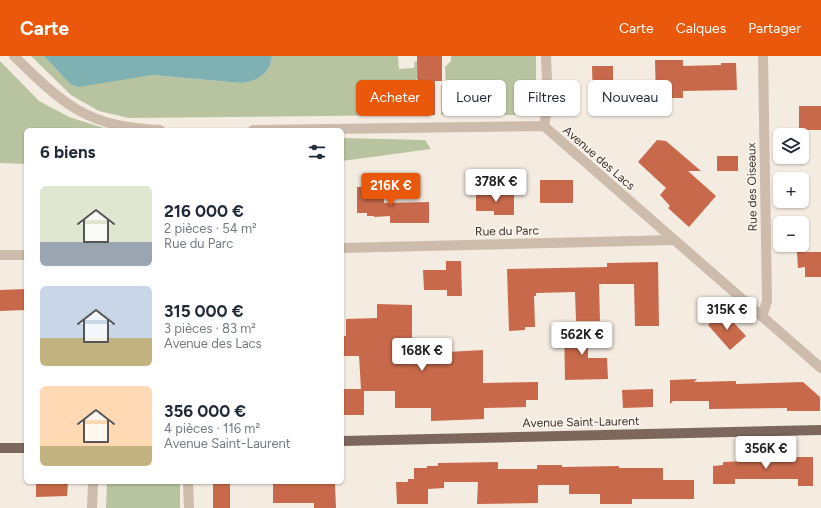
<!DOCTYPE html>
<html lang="fr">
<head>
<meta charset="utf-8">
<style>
	body { margin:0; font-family:Figtree,sans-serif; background:#f2f2f3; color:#1f2937; height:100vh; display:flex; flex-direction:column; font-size:15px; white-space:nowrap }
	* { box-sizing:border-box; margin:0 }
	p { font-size:13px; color:#747a83 }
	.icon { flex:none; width:22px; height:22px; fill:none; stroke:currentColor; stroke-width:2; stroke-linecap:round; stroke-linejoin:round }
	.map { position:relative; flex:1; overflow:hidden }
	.drawer { position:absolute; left:24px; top:72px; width:320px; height:356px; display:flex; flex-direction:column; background:#fff; border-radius:6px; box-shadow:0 1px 3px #0004 }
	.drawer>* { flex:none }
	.top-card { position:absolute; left:356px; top:24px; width:380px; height:36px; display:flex; gap:8px }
	.buttons { position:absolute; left:773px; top:72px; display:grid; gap:8px }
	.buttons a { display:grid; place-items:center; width:36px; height:36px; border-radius:6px; background:#fff; box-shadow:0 1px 3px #0004; font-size:20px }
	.price { position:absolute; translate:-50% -34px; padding:0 9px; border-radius:4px; background:#fff; color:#222; font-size:13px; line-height:26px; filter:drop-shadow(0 1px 2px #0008) }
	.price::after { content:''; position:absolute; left:50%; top:24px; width:12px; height:9px; margin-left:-6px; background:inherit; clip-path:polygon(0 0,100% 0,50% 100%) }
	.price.selected { background:#ea580c; color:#fff }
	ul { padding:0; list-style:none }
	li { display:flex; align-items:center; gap:12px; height:100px; padding:0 16px }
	li span { display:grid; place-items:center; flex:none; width:112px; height:80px; border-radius:6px; color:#555 }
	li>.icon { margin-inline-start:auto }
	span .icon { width:48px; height:48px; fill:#fffc; stroke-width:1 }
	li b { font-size:17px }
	h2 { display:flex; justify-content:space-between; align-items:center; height:48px; padding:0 16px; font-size:17px }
	.pill { padding:0 14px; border-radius:6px; background:#fff; box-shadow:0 1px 3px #0004; font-size:14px; line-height:36px }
	.pill.selected { background:#ea580c; color:#fff }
	header { display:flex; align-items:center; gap:24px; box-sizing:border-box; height:56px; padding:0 20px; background:#ea580c; color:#fff }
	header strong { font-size:19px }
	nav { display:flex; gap:22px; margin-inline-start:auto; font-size:14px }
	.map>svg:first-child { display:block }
	.green { fill:#b8c4a0 }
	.water { fill:#7fb0b2 }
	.building { fill:#c8694b }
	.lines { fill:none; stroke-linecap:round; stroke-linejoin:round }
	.minor { stroke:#cdbbac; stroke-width:10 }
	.major { stroke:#7d675c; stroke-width:10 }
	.labels { text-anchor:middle; stroke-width:3.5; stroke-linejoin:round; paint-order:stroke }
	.street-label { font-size:12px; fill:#3b302b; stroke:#fbf5ee }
</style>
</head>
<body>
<header>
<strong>Carte</strong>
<nav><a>Carte</a><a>Calques</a><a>Partager</a></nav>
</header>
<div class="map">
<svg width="821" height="452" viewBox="0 0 821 452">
	<rect width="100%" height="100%" fill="#f4ebe1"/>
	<g class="green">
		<path d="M31 0H44L70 28 152 19 241 27C258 25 270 18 272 0H398L399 13 414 12 415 5 420 6V23H416V59L129 62 99 55 71 39Z"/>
		<path d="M451 0H536V44L516 59H441V29H446L445 11 451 5Z"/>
		<path d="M0 5 39 45 69 61 110 74H26V108L0 107Z"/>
		<path d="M342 82 425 84 431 93 342 105Z"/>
		<path d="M107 426H180V452H106Z"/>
	</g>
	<path class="water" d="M44 0H272C270 18 258 25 241 27L152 19 78 31 70 28Z"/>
	<g class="building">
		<path d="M417 0H442V25H435V59L418 60Z"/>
		<path d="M655 4H683V10L721 9V7H736L737 34 683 35V42H656Z"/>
		<path d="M592 10H613V44H593Z"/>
		<rect x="799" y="50" width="22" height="24"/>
		<path d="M657 84 666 85 701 115H688L716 140 689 171 668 152 670 150 660 139 666 132 638 106Z"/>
		<rect x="717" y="100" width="21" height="15"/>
		<rect x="540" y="124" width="33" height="23"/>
		<path d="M357 131H384V147L429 146V167H390V160L374 161V160H367V157H357Z"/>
		<path d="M514 137V159H494V155H476V138Z"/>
		<path d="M797 196H821V221H805V211L798 212Z"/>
		<path d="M446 205H461L462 240H447V234H424L423 214H446Z"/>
		<path d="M658 206 659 270H635L634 228H599L600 265H576L575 236 536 237V240H534L535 271H525V274L509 275 507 213 607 211V207Z"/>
		<path d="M26 233V254L0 255V234Z"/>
		<path d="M377 248 412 249V298L483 294V327L538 326V344H526V351L484 352V363L431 365V352H395V335H364V359H342V333H361L359 300H342V280H346V263L377 262Z"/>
		<path d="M723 255 746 280 730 294 708 269Z"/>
		<path d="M588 269V302H607L608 323 565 324 564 270Z"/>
		<path d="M697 323 694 326 736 325V328L803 326 820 341V355H787V352L709 353V345H673L670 348V324Z"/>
		<path d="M653 333V351L623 352 622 334Z"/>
		<path d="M771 401H813V430H798V423H735V428H713V410L723 409V406L771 404Z"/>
		<path d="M498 406V413H537V409H562V411L619 410V412H663V424H694V443H632V448H600V438H569V429H538V447L477 448 478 426H444V432L428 433V448H397L396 426H408V423H414V412H427V410H438V407Z"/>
		<path d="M36 426H68L67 440 36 441Z"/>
		<rect x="213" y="426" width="17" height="26"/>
		<path d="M273 426H294V428H335L336 452H314V447H273Z"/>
	</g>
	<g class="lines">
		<g class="minor">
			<path d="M14 0C64 49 87 71 160 74"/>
			<path d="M544 70 548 48 546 0"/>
			<path d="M253 74 544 70 821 312"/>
			<path d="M342 192 673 184"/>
			<path d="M0 199H26"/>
			<path d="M762 261 767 245 763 0"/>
			<path d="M188 426 189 452"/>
			<path d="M92 452 93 426"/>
		</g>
		<g class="major">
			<path d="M342 385 821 374"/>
			<path d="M0 392H26"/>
		</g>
	</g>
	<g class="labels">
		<g class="street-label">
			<text transform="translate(599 102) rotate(41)" y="4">Avenue des Lacs</text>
			<text transform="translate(752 131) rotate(-91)" y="4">Rue des Oiseaux</text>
			<text transform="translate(507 175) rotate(-1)" y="4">Rue du Parc</text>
			<text transform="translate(581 366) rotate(-1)" y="4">Avenue Saint-Laurent</text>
		</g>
	</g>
</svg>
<div class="buttons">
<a><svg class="icon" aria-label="layers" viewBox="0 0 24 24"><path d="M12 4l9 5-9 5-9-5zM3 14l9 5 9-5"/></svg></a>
<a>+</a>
<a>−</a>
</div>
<b class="price" style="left:496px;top:147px">378K €</b>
<b class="price selected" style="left:391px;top:151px">216K €</b>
<b class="price" style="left:727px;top:275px">315K €</b>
<b class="price" style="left:582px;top:300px">562K €</b>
<b class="price" style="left:422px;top:316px">168K €</b>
<b class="price" style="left:766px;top:414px">356K €</b>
<div class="top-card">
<a class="pill selected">Acheter</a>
<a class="pill">Louer</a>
<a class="pill">Filtres</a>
<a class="pill">Nouveau</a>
</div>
<section class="drawer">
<h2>6 biens<svg class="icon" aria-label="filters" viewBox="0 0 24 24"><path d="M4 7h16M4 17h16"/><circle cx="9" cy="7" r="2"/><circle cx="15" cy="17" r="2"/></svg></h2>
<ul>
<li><span style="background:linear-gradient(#dfe7d0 70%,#9aa5b1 0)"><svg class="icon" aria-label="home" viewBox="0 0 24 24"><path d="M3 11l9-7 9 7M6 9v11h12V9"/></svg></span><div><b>216 000 €</b><p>2 pièces · 54 m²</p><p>Rue du Parc</p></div></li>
<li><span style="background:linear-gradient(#c9d6e8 65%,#c2b280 0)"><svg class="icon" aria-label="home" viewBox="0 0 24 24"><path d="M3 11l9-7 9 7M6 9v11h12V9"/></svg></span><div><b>315 000 €</b><p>3 pièces · 83 m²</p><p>Avenue des Lacs</p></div></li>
<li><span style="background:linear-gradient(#ffd9b3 75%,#c2b280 0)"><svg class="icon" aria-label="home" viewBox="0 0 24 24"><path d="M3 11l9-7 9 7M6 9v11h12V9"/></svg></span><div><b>356 000 €</b><p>4 pièces · 116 m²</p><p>Avenue Saint-Laurent</p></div></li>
</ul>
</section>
</div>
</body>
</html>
